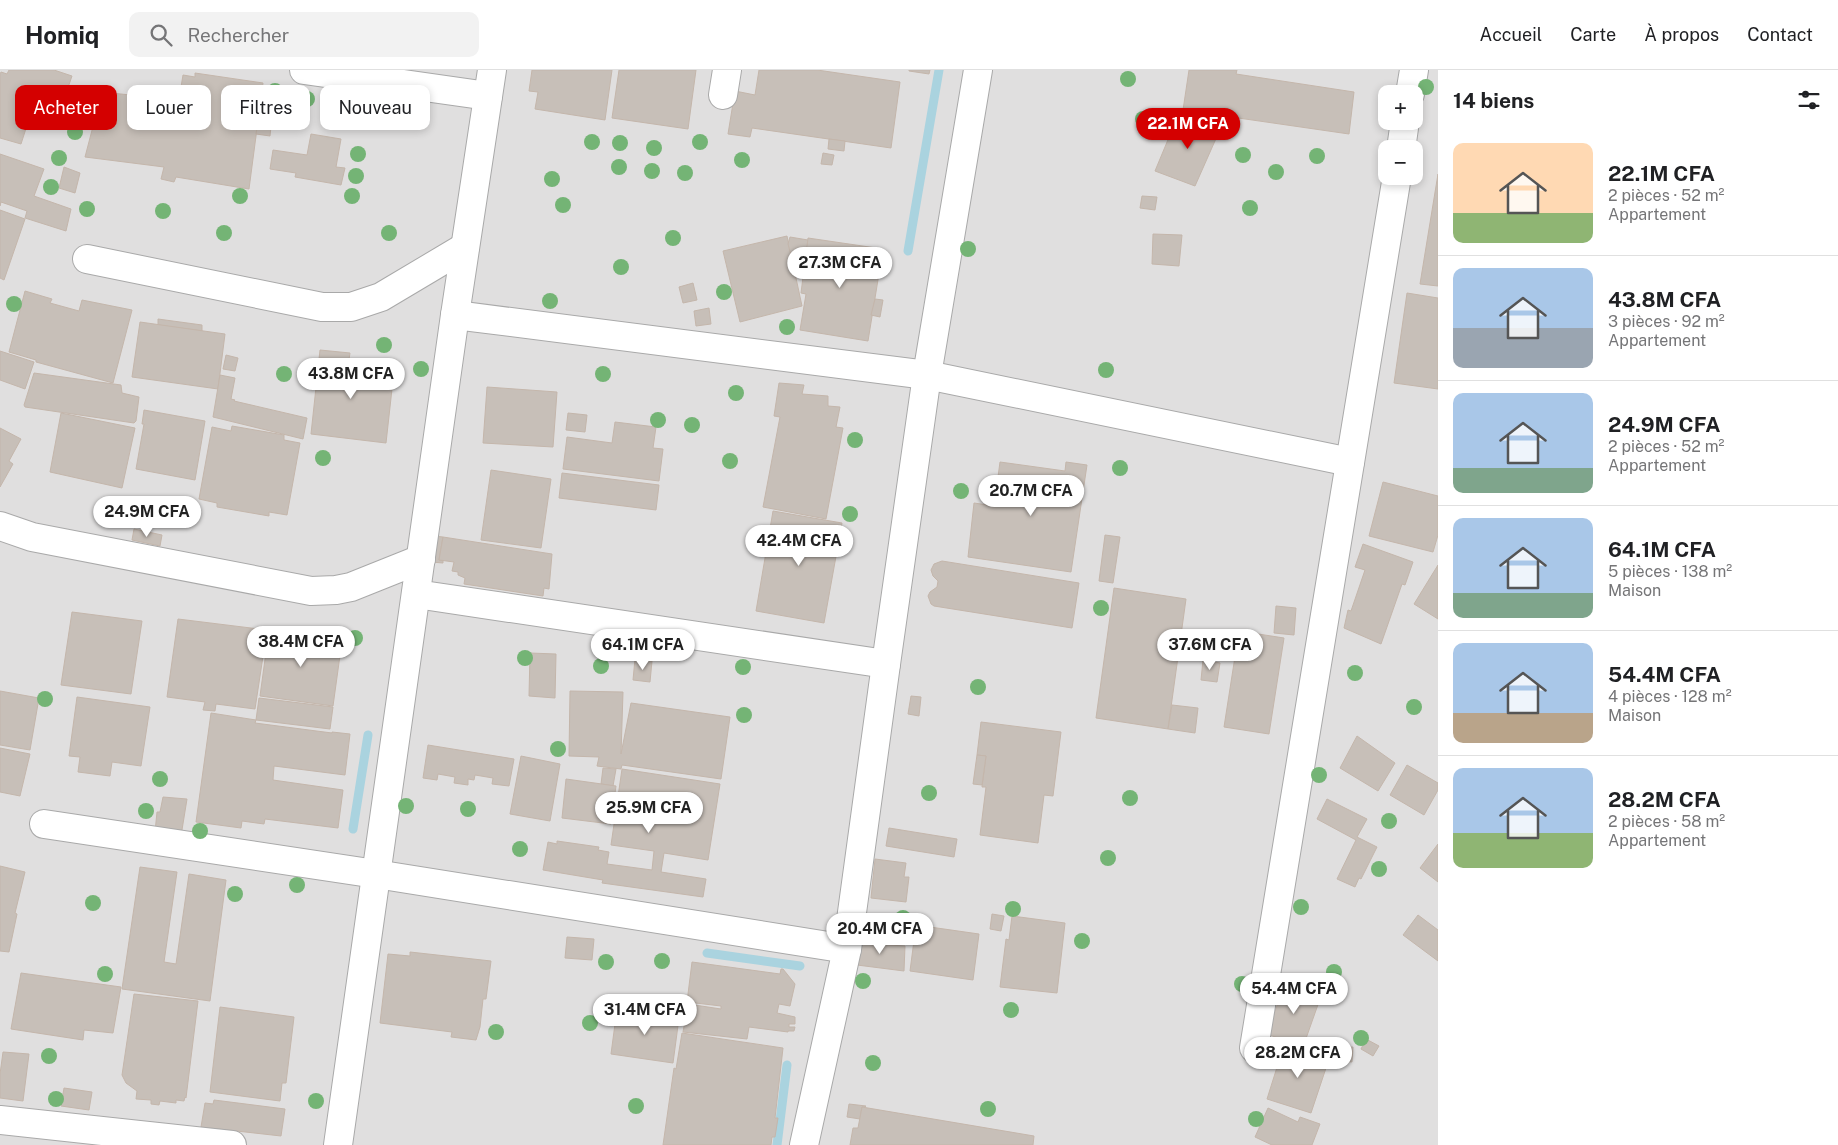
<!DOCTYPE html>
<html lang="fr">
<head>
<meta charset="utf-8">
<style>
	body { margin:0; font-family:"Public Sans",sans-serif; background:#f2f2f2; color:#202124; height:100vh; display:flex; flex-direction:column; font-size:19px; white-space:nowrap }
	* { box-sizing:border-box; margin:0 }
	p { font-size:16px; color:#757577 }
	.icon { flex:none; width:28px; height:28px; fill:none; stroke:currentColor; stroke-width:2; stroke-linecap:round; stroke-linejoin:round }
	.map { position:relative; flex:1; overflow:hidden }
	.side { display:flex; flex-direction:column; background:#fff; width:400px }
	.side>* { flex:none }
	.guide { position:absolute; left:15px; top:15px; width:475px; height:45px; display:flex; gap:10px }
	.buttons { position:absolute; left:1378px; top:15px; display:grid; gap:10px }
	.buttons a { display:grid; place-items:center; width:45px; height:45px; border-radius:10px; background:#fff; box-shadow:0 2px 8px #0003; font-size:25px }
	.price { position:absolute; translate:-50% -42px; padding:0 11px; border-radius:18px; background:#fff; color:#222; font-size:16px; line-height:32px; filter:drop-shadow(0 1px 2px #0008) }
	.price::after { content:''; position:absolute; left:50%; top:30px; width:15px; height:11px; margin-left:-8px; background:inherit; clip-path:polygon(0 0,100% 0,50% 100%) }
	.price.on { background:#d40000; color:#fff }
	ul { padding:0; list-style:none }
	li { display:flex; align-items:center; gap:15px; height:125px; padding:0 15px }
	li+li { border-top:1px solid #e0e0e0 }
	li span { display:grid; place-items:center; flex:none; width:140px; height:100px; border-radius:10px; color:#555 }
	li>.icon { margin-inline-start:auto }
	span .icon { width:60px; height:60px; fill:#fffc; stroke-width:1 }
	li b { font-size:21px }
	h2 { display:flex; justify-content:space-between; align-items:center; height:60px; padding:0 15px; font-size:21px }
	.pill { padding:0 18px; border-radius:10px; background:#fff; box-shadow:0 2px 8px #0003; font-size:18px; line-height:45px }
	.pill.on { background:#d40000; color:#fff }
	header { display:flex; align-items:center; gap:30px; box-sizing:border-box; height:70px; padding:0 25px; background:#fff; border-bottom:1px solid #e0e0e0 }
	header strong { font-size:24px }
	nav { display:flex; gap:28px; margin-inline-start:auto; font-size:18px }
	.search { width:350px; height:45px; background:#f2f2f2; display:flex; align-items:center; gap:12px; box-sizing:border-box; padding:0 18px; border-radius:10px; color:#757577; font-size:19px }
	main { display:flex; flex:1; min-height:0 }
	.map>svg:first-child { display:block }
	.residential { fill:#e0dfdf; fill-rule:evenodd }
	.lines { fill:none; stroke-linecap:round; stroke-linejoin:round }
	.stream { stroke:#aad3df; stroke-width:9 }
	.building { fill:#c7bfb8; stroke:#c4b6ab }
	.minor-casing { stroke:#a9a9a9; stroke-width:30 }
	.minor { stroke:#fff; stroke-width:28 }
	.tree { fill:#74b475 }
</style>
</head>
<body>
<header>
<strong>Homiq</strong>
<div class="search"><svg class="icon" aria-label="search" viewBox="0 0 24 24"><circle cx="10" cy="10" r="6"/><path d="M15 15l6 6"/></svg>Rechercher</div>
<nav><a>Accueil</a><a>Carte</a><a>À propos</a><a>Contact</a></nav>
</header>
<main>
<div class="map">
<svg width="1438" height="1075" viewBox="0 0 1438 1075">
	<rect width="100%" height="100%" fill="#f2efe9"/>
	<path class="residential" d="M0 0H1438V1075H0ZM1386 24H1414V51H1386ZM1386 79H1414V106H1386Z"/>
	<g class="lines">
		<g class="stream">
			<path d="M908 181 939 0"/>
			<path d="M353 759 368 665"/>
			<path d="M707 883 800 896"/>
			<path d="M777 1075 787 995"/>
		</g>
	</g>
	<g class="building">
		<path d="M9 0H54L72 6 64 29 38 21 21 74 0 68V4L1 2 7 4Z"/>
		<path d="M532 0H612L605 50 535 39 538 22 529 21Z"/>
		<path d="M619 0H696L688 59 612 48Z"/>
		<path d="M759 0H817L900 12 891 78 752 58 750 67 728 64 735 21 755 25Z"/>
		<path d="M909 0H930L929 4 909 1Z"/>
		<path d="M1189 0H1237L1236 4 1354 22 1349 64 1183 40Z"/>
		<path d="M195 3 263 13 249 119 176 107 174 112 161 109 164 97 85 87 102 22 177 30 178 28 179 29 183 5 195 7Z"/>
		<path d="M259 45 272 47 270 66 256 64Z"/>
		<path d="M1177 48 1222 55 1195 116 1155 101Z"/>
		<path d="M311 64 341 69 336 97 345 98 341 115 295 107 296 103 270 99 273 80 307 85Z"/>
		<path d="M829 69 845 71 844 81 828 79Z"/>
		<path d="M823 83 834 85 832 95 821 94Z"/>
		<path d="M0 84 44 99 34 126 71 139 66 161 25 148 27 141 1 132 0 136Z"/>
		<path d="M64 97 80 103 75 123 59 118Z"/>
		<path d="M1438 104V216L1420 214Z"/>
		<path d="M1142 126 1157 127 1155 140 1140 138Z"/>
		<path d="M0 140 25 149 4 210 0 208Z"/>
		<path d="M1153 164 1182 165 1179 196 1152 194Z"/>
		<path d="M787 166 802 236 740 252 723 181Z"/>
		<path d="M790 167 808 170 806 191 792 189 788 174Z"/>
		<path d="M808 168 883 179 868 271 800 260 806 224 801 223Z"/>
		<path d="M693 213 697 230 683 233 679 217Z"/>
		<path d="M25 221 52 229 50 233 79 241 82 230 132 240 113 313 36 292V290L9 282Z"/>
		<path d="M1407 223 1438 228V319L1394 313Z"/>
		<path d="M875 229 883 230 880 247 871 245Z"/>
		<path d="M709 238 711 254 696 256 694 241Z"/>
		<path d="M158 249 202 255V261L158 255Z"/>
		<path d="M140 252 225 264 218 319 132 307Z"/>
		<path d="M320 280 350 283 348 296 394 301 386 373 311 364Z"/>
		<path d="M0 281 34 292 25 319 0 310Z"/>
		<path d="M226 285 238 288 235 301 223 299Z"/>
		<path d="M34 303 121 315 122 323 139 327 136 351 134 353 25 337 24 335Z"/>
		<path d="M220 305 235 308 231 329 235 330 234 331 307 348 303 369 213 347Z"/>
		<path d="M779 313 804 315 802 324 828 326V336L840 337 836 357 843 358 826 449 763 437 780 347 774 346Z"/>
		<path d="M487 317 557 322 553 377 483 373Z"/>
		<path d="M144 340 205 351 195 410 136 399 144 354H142Z"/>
		<path d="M61 343 135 358 122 418 50 402Z"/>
		<path d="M568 343 587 345 585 362 566 360Z"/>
		<path d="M615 352 656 357 653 378 663 379 659 411 563 399 567 367 612 373Z"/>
		<path d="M232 356 284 365V370L300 373 287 445 269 442V446L217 437V433L199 429 212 357 231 361Z"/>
		<path d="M0 358 21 369 9 391 13 394 0 417Z"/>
		<path d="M1000 392 1065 401 1066 392 1087 395 1071 502 968 487 974 433 994 436Z"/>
		<path d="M491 400 551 409 541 478 481 470Z"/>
		<path d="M562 403 659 415 656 440 559 428Z"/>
		<path d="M1383 412 1438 426V465L1433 482 1369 466Z"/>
		<path d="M773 441 842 453 824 553 756 541Z"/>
		<path d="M134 459 162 465 160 476 132 470Z"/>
		<path d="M1105 465 1120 467 1113 513 1099 511Z"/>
		<path d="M434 466 443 467 439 490H443V493L431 492Z"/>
		<path d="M443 467 552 484 549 519 544 518 543 526 464 514 465 508 458 505V502L452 501 454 492 439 490Z"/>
		<path d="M1363 474 1413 492 1405 515 1402 514 1381 574 1344 558 1348 540 1351 541 1365 500 1355 497Z"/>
		<path d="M942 491 1079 513 1072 558 934 536 931 534 928 526 930 522 937 517 938 511 933 506 931 500 934 494Z"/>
		<path d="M1438 495V549L1414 534Z"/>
		<path d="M1114 518 1186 529 1168 659 1096 648Z"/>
		<path d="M1276 536 1296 538 1294 565 1274 563Z"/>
		<path d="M72 542 142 551 131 624 61 615Z"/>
		<path d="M178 549 267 560 255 639 216 634 215 641 203 640 205 632 167 627Z"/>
		<path d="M269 560 342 571 333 636 260 626Z"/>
		<path d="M1239 561 1284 568 1269 664 1224 657Z"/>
		<path d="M530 583 556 584 555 628 529 626Z"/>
		<path d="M635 589 652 591 650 612 633 610Z"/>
		<path d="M1203 590 1220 593 1217 612 1201 610Z"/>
		<path d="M0 621 39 628 30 680 0 675Z"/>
		<path d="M570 621 623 622 621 684 631 633 730 647 721 709 622 695 621 699 597 696 599 687 569 686Z"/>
		<path d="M911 626 921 627 919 646 908 644Z"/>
		<path d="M77 627 150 637 141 696 112 692 110 706 78 702 80 687 69 686Z"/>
		<path d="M259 628 333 637 330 659 256 650Z"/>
		<path d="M1172 635 1198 638 1195 663 1168 659Z"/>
		<path d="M211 643 256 650 255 653 332 663V662L350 664 345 705 274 696 273 710 343 720 338 758 265 749 264 754 242 751 241 758 196 752Z"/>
		<path d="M981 652 1061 662 1053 726 1044 725 1038 773 980 765 986 717H982L986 686 977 685Z"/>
		<path d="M1357 666 1395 693 1378 721 1340 698Z"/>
		<path d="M428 675 514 689 509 716 492 714 493 708 475 705 474 710 468 709V715L454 713 455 707 438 704 437 710 423 708Z"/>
		<path d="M0 678 30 684 20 726 0 722Z"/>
		<path d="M977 685 986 686 982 715 973 714Z"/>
		<path d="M521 686 560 694 550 751 510 744Z"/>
		<path d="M1407 695 1438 713V720L1424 745 1390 725Z"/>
		<path d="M603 698 616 699 613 716 601 714Z"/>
		<path d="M622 699 720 714 708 790 664 783 661 802 706 809 703 827 602 813 603 810 543 800 548 772 557 774V771L599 777 598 780 609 782 607 794 652 800 654 781 611 775Z"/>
		<path d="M566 709 616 716 611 754 562 748Z"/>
		<path d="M163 727 187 729 181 766 155 762 157 742H160Z"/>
		<path d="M1327 729 1367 749 1357 767 1377 777 1361 809 1359 808 1355 817 1337 809 1356 770 1317 749Z"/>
		<path d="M889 758 957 769 954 787 886 776Z"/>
		<path d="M1438 774V812L1420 798Z"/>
		<path d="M875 789 906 793 904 807H909L906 832 871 828Z"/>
		<path d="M0 796 25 802 15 843 17 844 9 882 0 881Z"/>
		<path d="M140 797 177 802 164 892 176 894 189 804 226 810 210 931 122 919Z"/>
		<path d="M992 844 1004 846 1001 861 990 859Z"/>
		<path d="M1418 845 1438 860V891L1403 865Z"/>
		<path d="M1012 846 1065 853 1057 923 1000 917 1006 869 1009 870Z"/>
		<path d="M916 855 979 864 973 910 910 901Z"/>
		<path d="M859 866 874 868 873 874 905 876 904 901 857 895Z"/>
		<path d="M567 867 594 869 592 890 565 888Z"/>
		<path d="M410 882 491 891 486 929H483L480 957 476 970 451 967 452 962 380 953 388 884 410 886Z"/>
		<path d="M692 892 780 904 781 899H783L795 914 790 936 779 934 777 943 795 947V954H789V957H795L794 961H788V962L749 957 747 969 683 962 688 934 721 939V936L687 932Z"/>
		<path d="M21 903 121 917 113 963 84 960 83 970 11 959Z"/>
		<path d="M1285 913 1321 926 1303 977 1267 964Z"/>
		<path d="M134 924 198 931 186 1028 185 1027 184 1031 176 1030V1033L160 1031 159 1035 151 1034V1030L136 1029 137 1021 126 1013 122 1005Z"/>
		<path d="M220 937 294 947 286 1013H282L280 1031 210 1022Z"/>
		<path d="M617 939 679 948 673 993 611 984Z"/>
		<path d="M682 963 783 978 775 1048H778L775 1067H772L771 1075H663L674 998 676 999Z"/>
		<path d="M1366 969 1379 976 1373 986 1361 979Z"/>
		<path d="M1284 975 1329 989 1311 1043 1267 1029Z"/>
		<path d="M1341 977H1353L1352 992 1340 991Z"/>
		<path d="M3 982 29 984 23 1031 0 1028V1004Z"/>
		<path d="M64 1018 92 1022 89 1040 61 1036Z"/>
		<path d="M214 1030 285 1039 281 1066 201 1057 205 1033 213 1034Z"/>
		<path d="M849 1034 866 1036 865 1037H862L860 1049 847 1047Z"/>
		<path d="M862 1037 1034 1066 1033 1075H850L853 1058H858Z"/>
		<path d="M1268 1038 1298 1052 1300 1047 1320 1054 1312 1075H1272L1255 1067Z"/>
	</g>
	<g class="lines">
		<defs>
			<g id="minor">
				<path d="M304 0 488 26"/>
				<path d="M1410 24 1414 0"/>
				<path d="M723 25 727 0"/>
				<path d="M1401 79 1405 51"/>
				<path d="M87 189 322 237H351L381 227 465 177"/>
				<path d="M455 245 927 305 1350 392"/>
				<path d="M0 456 32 467 311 521 336 520 351 517 421 489"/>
				<path d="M416 524 886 594"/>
				<path d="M44 754 376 804 847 879"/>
				<path d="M1254 978 1397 106"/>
				<path d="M0 1050 232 1075"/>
				<path d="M338 1075 455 245 492 0"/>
				<path d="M804 1075 847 879 886 594 927 305 978 0"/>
			</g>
		</defs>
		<use href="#minor" class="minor-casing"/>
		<use href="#minor" class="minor"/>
	</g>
	<g class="tree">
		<circle cx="1128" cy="9" r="8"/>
		<circle cx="1426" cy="17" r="8"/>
		<circle cx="275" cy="21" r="8"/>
		<circle cx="82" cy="26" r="8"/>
		<circle cx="307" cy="29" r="8"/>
		<circle cx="357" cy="34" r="8"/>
		<circle cx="1143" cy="49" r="8"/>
		<circle cx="75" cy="62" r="8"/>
		<circle cx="592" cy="72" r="8"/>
		<circle cx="700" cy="72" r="8"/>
		<circle cx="620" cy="73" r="8"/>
		<circle cx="654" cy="78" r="8"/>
		<circle cx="358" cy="84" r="8"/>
		<circle cx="1243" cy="85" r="8"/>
		<circle cx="1317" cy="86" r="8"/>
		<circle cx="59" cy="88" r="8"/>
		<circle cx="742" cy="90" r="8"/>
		<circle cx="619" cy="97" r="8"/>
		<circle cx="652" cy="101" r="8"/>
		<circle cx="1276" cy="102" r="8"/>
		<circle cx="685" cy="103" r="8"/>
		<circle cx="356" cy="106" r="8"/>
		<circle cx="552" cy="109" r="8"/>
		<circle cx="51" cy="117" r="8"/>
		<circle cx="240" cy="126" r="8"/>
		<circle cx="352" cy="126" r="8"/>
		<circle cx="563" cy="135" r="8"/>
		<circle cx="1250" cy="138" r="8"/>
		<circle cx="87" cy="139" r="8"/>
		<circle cx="163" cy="141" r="8"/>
		<circle cx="224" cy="163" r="8"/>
		<circle cx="389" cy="163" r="8"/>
		<circle cx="673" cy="168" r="8"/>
		<circle cx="968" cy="179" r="8"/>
		<circle cx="621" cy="197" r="8"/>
		<circle cx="724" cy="222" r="8"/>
		<circle cx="550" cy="231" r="8"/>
		<circle cx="14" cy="234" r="8"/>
		<circle cx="787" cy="257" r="8"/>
		<circle cx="384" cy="275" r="8"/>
		<circle cx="421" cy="299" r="8"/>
		<circle cx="1106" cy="300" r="8"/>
		<circle cx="284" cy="304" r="8"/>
		<circle cx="603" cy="304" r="8"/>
		<circle cx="736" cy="323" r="8"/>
		<circle cx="658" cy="350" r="8"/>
		<circle cx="692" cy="355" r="8"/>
		<circle cx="855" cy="370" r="8"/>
		<circle cx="323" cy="388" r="8"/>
		<circle cx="730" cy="391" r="8"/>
		<circle cx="1120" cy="398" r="8"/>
		<circle cx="961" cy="421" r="8"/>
		<circle cx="850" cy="444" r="8"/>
		<circle cx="1101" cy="538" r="8"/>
		<circle cx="355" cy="568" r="8"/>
		<circle cx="525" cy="588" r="8"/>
		<circle cx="601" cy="596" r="8"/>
		<circle cx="743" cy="597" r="8"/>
		<circle cx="1355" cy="603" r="8"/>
		<circle cx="978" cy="617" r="8"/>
		<circle cx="45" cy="629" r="8"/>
		<circle cx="1414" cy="637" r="8"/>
		<circle cx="744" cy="645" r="8"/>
		<circle cx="558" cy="679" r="8"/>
		<circle cx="1319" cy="705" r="8"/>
		<circle cx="160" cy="709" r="8"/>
		<circle cx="929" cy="723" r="8"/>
		<circle cx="1130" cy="728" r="8"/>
		<circle cx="406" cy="736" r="8"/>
		<circle cx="468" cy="739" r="8"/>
		<circle cx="146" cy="741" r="8"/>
		<circle cx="1389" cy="751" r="8"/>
		<circle cx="200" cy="761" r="8"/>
		<circle cx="520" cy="779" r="8"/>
		<circle cx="1108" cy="788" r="8"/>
		<circle cx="1379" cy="799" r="8"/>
		<circle cx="297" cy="815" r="8"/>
		<circle cx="235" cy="824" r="8"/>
		<circle cx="93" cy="833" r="8"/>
		<circle cx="1301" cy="837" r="8"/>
		<circle cx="1013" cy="839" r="8"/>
		<circle cx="903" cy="848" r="8"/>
		<circle cx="1082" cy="871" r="8"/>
		<circle cx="662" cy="891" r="8"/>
		<circle cx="606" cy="892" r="8"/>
		<circle cx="1334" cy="902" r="8"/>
		<circle cx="105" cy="904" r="8"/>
		<circle cx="863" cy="911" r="8"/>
		<circle cx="1242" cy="914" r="8"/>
		<circle cx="1011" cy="940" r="8"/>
		<circle cx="590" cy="953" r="8"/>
		<circle cx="496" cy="962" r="8"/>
		<circle cx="1361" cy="968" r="8"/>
		<circle cx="49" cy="986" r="8"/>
		<circle cx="1274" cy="990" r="8"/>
		<circle cx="873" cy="993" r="8"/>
		<circle cx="56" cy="1029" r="8"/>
		<circle cx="316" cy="1031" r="8"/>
		<circle cx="636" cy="1036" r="8"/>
		<circle cx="988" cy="1039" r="8"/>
		<circle cx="1256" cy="1049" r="8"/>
	</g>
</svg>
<div class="buttons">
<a>+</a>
<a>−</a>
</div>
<b class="price on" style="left:1188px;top:80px">22.1M CFA</b>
<b class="price" style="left:840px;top:219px">27.3M CFA</b>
<b class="price" style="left:351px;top:330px">43.8M CFA</b>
<b class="price" style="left:1031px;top:447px">20.7M CFA</b>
<b class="price" style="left:147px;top:468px">24.9M CFA</b>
<b class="price" style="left:799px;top:497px">42.4M CFA</b>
<b class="price" style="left:301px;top:598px">38.4M CFA</b>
<b class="price" style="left:643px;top:601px">64.1M CFA</b>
<b class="price" style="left:1210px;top:601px">37.6M CFA</b>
<b class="price" style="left:649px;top:764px">25.9M CFA</b>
<b class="price" style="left:880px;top:885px">20.4M CFA</b>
<b class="price" style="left:1294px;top:945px">54.4M CFA</b>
<b class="price" style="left:645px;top:966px">31.4M CFA</b>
<b class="price" style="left:1298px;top:1009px">28.2M CFA</b>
<div class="guide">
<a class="pill on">Acheter</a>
<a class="pill">Louer</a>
<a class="pill">Filtres</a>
<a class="pill">Nouveau</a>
</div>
</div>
<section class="side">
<h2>14 biens<svg class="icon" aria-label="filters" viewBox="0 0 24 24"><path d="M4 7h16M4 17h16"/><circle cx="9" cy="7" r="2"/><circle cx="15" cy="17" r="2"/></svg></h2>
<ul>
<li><span style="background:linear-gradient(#ffd9b3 70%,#8fb573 0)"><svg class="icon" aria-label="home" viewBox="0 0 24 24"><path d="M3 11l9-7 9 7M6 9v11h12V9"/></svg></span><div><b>22.1M CFA</b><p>2 pièces · 52 m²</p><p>Appartement</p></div></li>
<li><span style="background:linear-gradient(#a9c7e8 60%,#9aa5b1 0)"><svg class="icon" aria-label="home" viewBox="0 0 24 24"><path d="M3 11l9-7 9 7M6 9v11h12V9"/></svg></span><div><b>43.8M CFA</b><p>3 pièces · 92 m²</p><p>Appartement</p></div></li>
<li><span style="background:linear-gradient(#a9c7e8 75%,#7fa58c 0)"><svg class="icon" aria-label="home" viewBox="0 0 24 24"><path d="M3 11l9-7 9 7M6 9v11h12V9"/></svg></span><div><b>24.9M CFA</b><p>2 pièces · 52 m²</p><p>Appartement</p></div></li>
<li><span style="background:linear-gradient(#a9c7e8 75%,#7fa58c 0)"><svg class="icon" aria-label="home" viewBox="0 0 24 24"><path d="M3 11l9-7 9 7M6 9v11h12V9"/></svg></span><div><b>64.1M CFA</b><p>5 pièces · 138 m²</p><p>Maison</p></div></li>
<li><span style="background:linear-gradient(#a9c7e8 70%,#b9a48a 0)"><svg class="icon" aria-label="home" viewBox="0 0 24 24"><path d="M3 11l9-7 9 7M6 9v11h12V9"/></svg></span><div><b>54.4M CFA</b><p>4 pièces · 128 m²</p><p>Maison</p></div></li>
<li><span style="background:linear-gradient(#a9c7e8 65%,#8fb573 0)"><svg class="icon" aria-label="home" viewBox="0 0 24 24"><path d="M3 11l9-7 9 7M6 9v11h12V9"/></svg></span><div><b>28.2M CFA</b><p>2 pièces · 58 m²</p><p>Appartement</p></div></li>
</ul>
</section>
</main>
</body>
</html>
